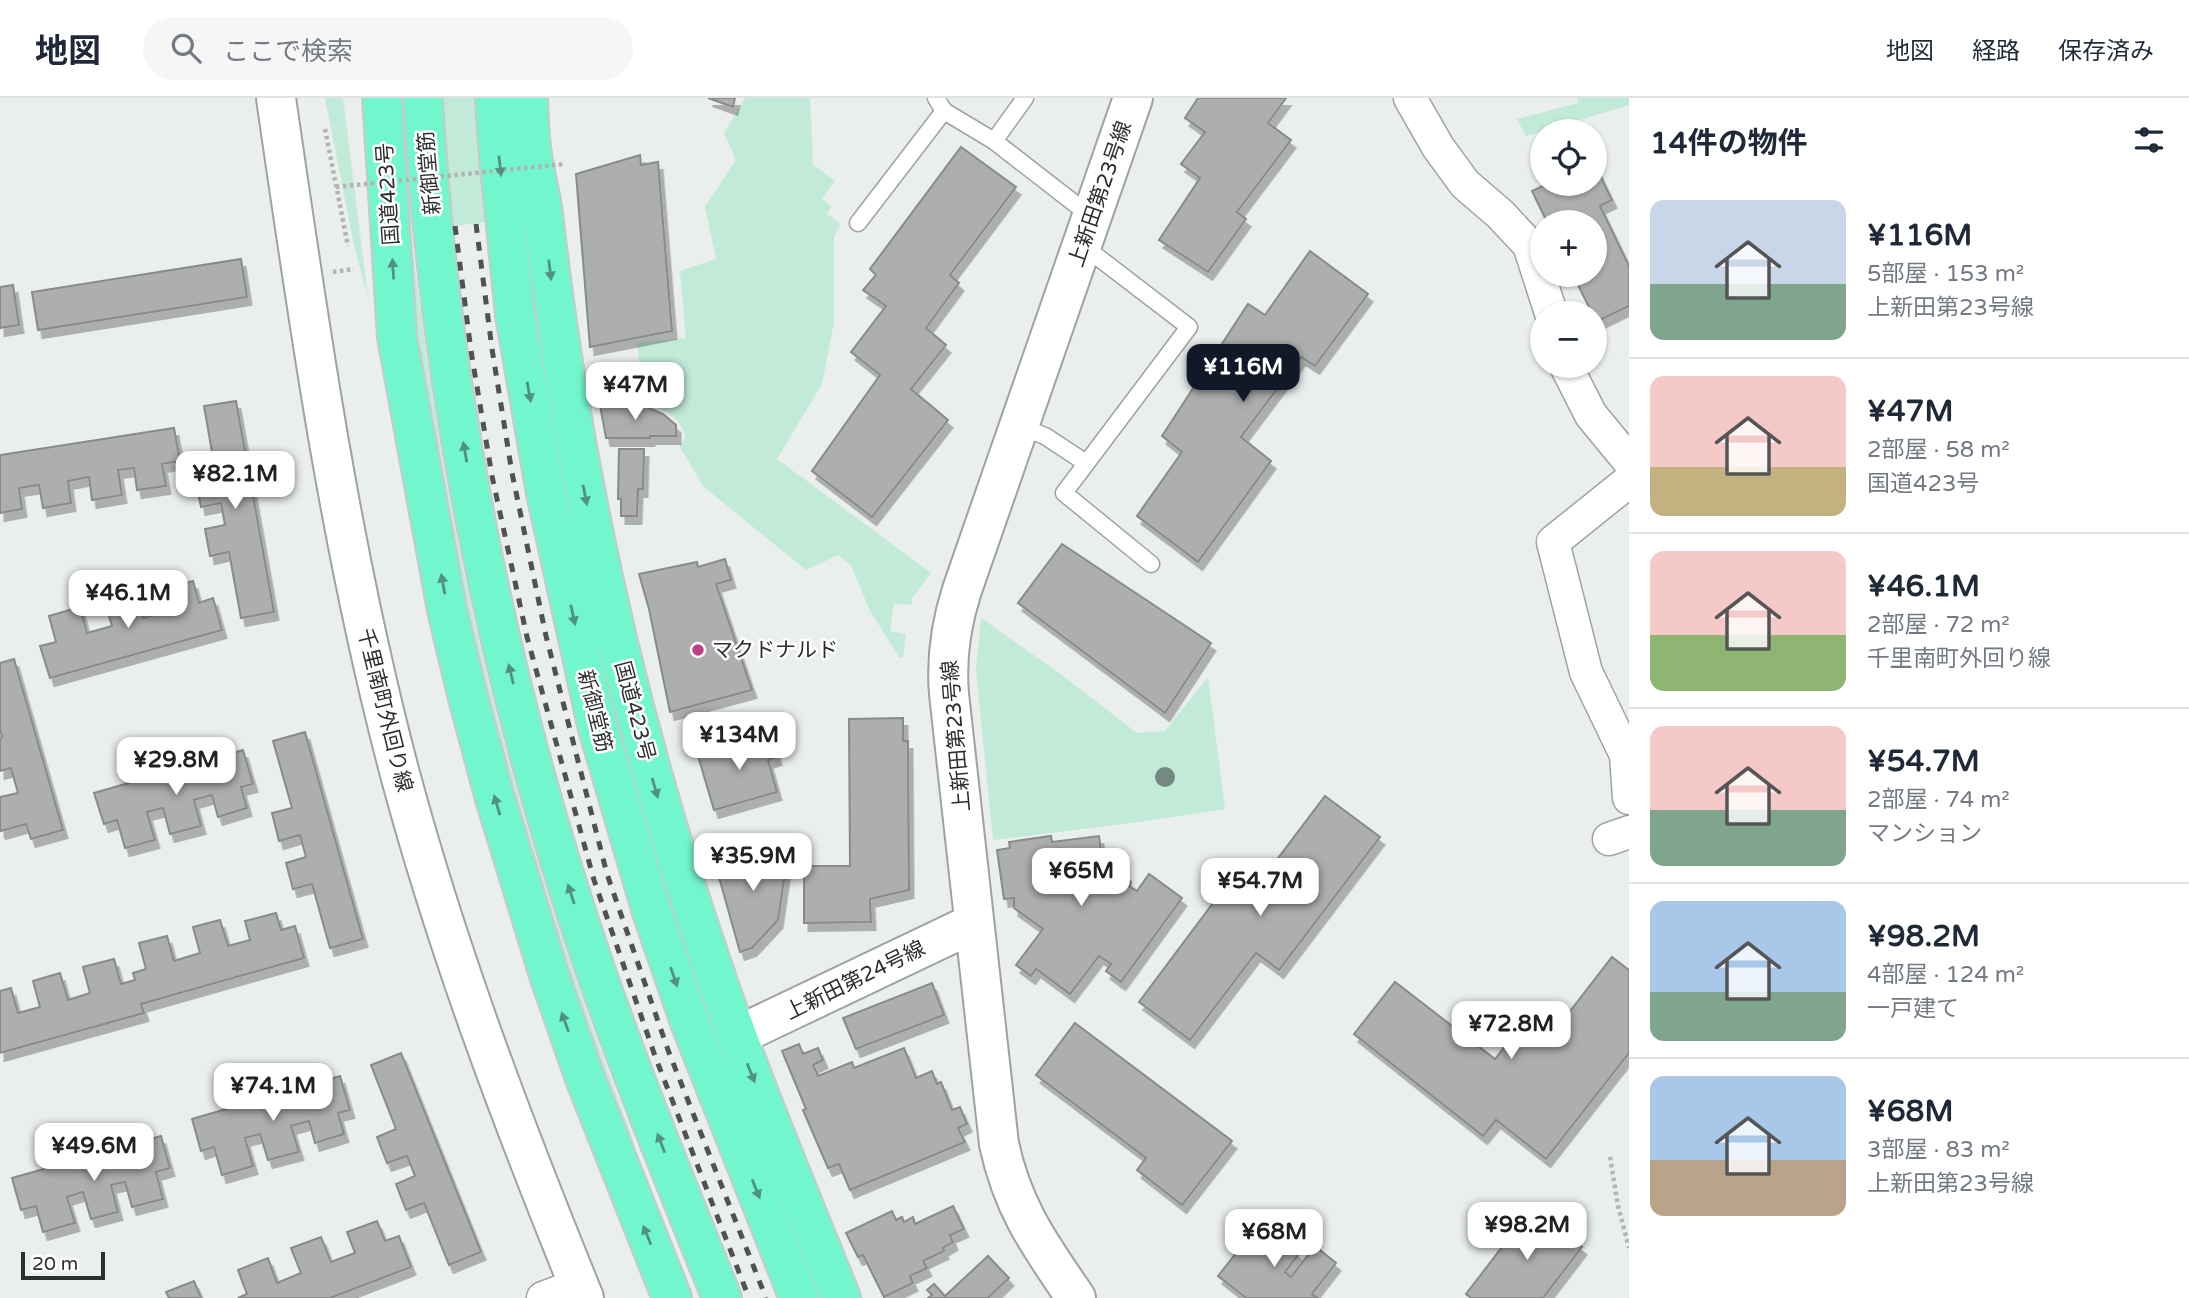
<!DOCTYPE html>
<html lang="ja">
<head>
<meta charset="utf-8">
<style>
	body { margin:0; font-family:"Varela Round","Noto Sans JP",sans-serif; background:#f6f6f7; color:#1f2937; height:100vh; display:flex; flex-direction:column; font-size:26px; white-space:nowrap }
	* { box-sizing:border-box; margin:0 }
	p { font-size:23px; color:#747a83 }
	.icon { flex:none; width:38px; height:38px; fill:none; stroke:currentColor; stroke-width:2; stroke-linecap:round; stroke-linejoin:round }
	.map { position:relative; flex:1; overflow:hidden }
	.panel { display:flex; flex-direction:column; background:#fff; width:560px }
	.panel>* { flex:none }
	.tools { position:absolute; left:1530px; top:21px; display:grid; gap:14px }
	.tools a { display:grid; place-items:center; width:77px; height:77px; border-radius:50%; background:#fff; box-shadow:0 2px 5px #0004; font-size:35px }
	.scale { position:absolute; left:21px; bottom:18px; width:84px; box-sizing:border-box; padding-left:7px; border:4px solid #2d2e2e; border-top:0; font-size:19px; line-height:24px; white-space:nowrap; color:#2d2e2e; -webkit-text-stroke:5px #fff; paint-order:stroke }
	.price { position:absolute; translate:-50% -60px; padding:0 16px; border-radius:14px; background:#fff; color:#222; font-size:23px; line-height:46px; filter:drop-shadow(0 2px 4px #0008) }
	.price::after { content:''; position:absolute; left:50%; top:42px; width:21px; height:16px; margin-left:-10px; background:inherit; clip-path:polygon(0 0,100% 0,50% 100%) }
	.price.on { background:#111827; color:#fff }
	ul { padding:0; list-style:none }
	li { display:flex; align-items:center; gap:21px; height:175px; padding:0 21px }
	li+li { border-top:2px solid #e0e1e3 }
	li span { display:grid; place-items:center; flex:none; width:196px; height:140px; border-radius:14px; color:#555 }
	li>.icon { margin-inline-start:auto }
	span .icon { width:84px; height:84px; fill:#fffc; stroke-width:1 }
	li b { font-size:30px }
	h2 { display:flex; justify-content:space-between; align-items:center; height:84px; padding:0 21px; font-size:30px }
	header { display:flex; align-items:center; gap:42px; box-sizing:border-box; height:98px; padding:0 35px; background:#fff; border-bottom:2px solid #e0e1e3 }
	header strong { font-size:33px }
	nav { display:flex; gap:38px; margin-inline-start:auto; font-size:24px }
	.search { width:490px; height:63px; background:#f6f6f7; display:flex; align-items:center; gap:18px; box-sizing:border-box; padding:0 24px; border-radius:38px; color:#747a83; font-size:26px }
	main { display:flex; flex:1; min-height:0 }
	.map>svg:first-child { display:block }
	.green { fill:#c1ead9 }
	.building { fill:#acafae; stroke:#888b89; stroke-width:2; filter:url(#shadow) }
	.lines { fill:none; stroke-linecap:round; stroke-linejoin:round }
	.service-casing { stroke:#9ea2a0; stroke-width:19 }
	.minor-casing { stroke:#9ea2a0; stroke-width:35 }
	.tertiary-casing { stroke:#9ea2a0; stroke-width:42 }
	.trunk-casing { stroke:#c8c9c9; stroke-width:42 }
	.path { stroke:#b1b4b3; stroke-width:4.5; stroke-dasharray:3.5 3.5; stroke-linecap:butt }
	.service { stroke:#fff; stroke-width:16 }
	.minor { stroke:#fff; stroke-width:32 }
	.tertiary { stroke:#fff; stroke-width:38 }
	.trunk { stroke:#72f6ce; stroke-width:38 }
	.rail { stroke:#505251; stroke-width:5; stroke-dasharray:9 9; stroke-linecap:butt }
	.path-bridge { stroke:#b1b4b3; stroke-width:4.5; stroke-dasharray:3.5 3.5; stroke-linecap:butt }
	.tree { fill:#758881 }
	.oneway { fill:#50927e }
	.poi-dot { fill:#c03f8a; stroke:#fff; stroke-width:2.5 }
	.labels { text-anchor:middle; stroke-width:5; stroke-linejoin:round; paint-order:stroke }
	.street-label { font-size:21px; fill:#2d2e2e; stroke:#fff }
	.poi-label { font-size:21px; fill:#2d2e2e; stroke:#fff; text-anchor:start }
</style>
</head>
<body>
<header>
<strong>地図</strong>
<div class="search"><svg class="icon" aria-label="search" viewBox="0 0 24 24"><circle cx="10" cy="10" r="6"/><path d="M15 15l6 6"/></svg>ここで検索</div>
<nav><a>地図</a><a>経路</a><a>保存済み</a></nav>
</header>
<main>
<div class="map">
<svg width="1629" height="1200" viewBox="0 0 1629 1200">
	<defs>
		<filter id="shadow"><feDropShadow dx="4.5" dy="8" stdDeviation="0" flood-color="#0004"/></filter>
	</defs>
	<rect width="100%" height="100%" fill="#eaeeec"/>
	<g class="green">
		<path d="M325 0H343L368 200 354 147Z"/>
		<path d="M432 0H478L487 124 444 129Z"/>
		<path d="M745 0H810L813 66 835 83 822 101 831 108 827 116 841 126 834 138V224L822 286 777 361 931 475 912 500V507L894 505 890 533 906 536 903 559 900 560 870 513 851 467 838 457 806 472 704 389 679 348 686 339C678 316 665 312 644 305L637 245 686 240 680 173 716 161 705 109 736 62 724 35Z"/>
		<path d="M1577 0H1629V7L1526 38 1517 21 1578 5Z"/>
		<path d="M406 89C422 241 444 391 478 539 517 711 571 877 633 1041L635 1057 581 930 469 543 412 230Z"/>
		<path d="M981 520 1059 575 1137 635 1165 633 1208 579 1225 711 1139 724 993 742 976 571Z"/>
	</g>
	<g class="building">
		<path d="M708 0H735L733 9Z"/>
		<path d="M1198 0H1286L1268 25 1291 42 1237 114 1246 121 1208 174 1159 142 1200 80 1181 66 1205 34 1185 20Z"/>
		<path d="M961 49 1016 89 950 177 959 185 926 230 946 247 911 291 948 322 872 419 812 373 880 277 851 254 886 208 863 192 876 177 870 171Z"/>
		<path d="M640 57 641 67 658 64 672 233 590 249 576 76Z"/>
		<path d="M1596 69 1612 102 1600 108 1629 168V208L1596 224 1594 215H1592L1573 177H1594V124H1547L1532 93 1547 86H1594Z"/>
		<path d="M1310 153 1368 196 1315 268 1301 259 1241 339 1271 363 1198 464 1137 418 1182 354 1162 338 1248 206 1265 217Z"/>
		<path d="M241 161 247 199 38 232 32 194Z"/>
		<path d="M13 187 19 227 0 230V189Z"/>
		<path d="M236 303 274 514 241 520 229 454 210 458 205 431 225 427 221 405 201 409 195 380 216 377 204 308Z"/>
		<path d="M606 303 647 309 663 316 676 327V338H650V340H606L600 307Z"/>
		<path d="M174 330 180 363 162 366 166 388 137 392 134 370 118 372 122 397 92 402 89 379 68 383 71 405 43 410 39 387 19 390 22 411 0 415V357Z"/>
		<path d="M619 351H644L643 391H638L637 418H621V401H618Z"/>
		<path d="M1062 446 1211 545 1165 615 1018 505Z"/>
		<path d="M725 461 731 482 716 486 752 592 670 614 649 511 639 476 697 464 698 469Z"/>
		<path d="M193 483 199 505 213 500 222 532 50 580 40 548 56 544 49 518 80 509 87 535 112 528 104 502 135 493 143 520 167 513 161 492Z"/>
		<path d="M14 561 63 732 31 741 26 726 1 733 0 730V699L18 695 11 670 0 673V640L2 639 0 632V565Z"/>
		<path d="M903 620V643H908L909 792 870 801 871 824 804 825V768H850L849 621Z"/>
		<path d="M305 634 363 841 330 850 312 786 293 791 286 765 306 759 300 737 279 743 272 715 292 710 273 643Z"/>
		<path d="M770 637 777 659 768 662 777 694 714 712 698 658Z"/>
		<path d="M243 652 253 686 241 689 247 710 218 719 212 697 194 702 201 728 170 736 163 710 147 714 155 742 125 750 117 722 104 726 94 695Z"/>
		<path d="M1325 698 1380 739 1279 872 1256 855 1190 942 1139 904 1237 773 1257 788Z"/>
		<path d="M1051 738 1052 744 1099 738 1102 762H1112L1115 758 1123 764 1114 777 1117 780H1126L1131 784 1130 789 1137 793 1149 776 1182 800 1121 884 1106 873 1111 866 1099 858 1070 896 1036 871 1031 878 1016 867 1043 831 1014 810V800L1004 801 997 752 1010 750 1009 744Z"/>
		<path d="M779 746 786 768 778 822 752 850 740 854 715 765Z"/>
		<path d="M276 815 281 832 295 828 304 860 141 906 144 915 0 955V893L11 890 18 915 40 909 33 883 60 875 68 902 90 895 83 869 114 861 121 886 135 882 133 875 146 871 139 845 167 838 174 863 200 855 193 829 220 822 228 848 250 842 245 823Z"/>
		<path d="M1612 859 1629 872V955L1546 1061 1496 1022 1483 1038 1354 936 1395 884 1495 961 1523 925 1547 943Z"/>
		<path d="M932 885 944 917 856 951 843 920Z"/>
		<path d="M1075 925 1232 1043 1182 1107 1137 1072 1146 1060 1036 977Z"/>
		<path d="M799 946 803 956 818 950 823 962 813 967 818 978 852 964 854 970 904 950 916 980 932 973 937 986 941 984 952 1012 960 1009 967 1026 958 1030 965 1044 850 1092 839 1066 828 1070 803 1012 806 1011 782 953Z"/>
		<path d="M401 955 481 1154 449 1167 424 1105 406 1112 396 1086 415 1078 407 1058 387 1065 377 1039 396 1031 371 967Z"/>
		<path d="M340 978 350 1012 338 1015 344 1036 315 1045 309 1023 291 1028 299 1054 268 1062 260 1036 245 1040 253 1068 222 1077 214 1049 201 1053 192 1021Z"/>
		<path d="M161 1038 170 1070 156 1074 163 1101 132 1109 125 1084 111 1087 118 1114 91 1121 83 1094 67 1099 75 1125 43 1134 36 1108 21 1112 12 1080Z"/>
		<path d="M953 1108 964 1131 950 1137 953 1144 943 1150 944 1153 923 1163 927 1170 910 1178 913 1185 884 1199 863 1157 858 1159 846 1135 892 1113 896 1122 902 1119 904 1124 913 1119 915 1126Z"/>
		<path d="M1532 1110 1582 1149 1543 1200H1471L1466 1196Z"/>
		<path d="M377 1123 385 1143 399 1138 411 1169 330 1200H238L247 1196 238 1172 268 1160 277 1185 301 1175 291 1150 321 1139 331 1164 355 1155 347 1134Z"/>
		<path d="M1260 1125 1299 1156 1285 1174 1291 1179 1315 1148 1336 1165 1312 1196 1318 1200H1246L1218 1178Z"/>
		<path d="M988 1158 1009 1180 988 1200H928L932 1197 927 1192 934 1186 945 1198Z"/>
		<path d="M194 1183 201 1200H169L166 1194Z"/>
	</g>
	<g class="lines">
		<defs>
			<g id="service">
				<path d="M936 0 944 13 994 43 1092 119"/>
				<path d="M994 43 1025 0"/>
				<path d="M858 125 944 13"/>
				<path d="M1082 147 1189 229 1064 395 1151 466"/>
				<path d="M1020 328 1045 338 1086 365"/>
			</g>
			<g id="minor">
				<path d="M1410 0 1438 49 1465 86 1500 116 1529 147 1551 215"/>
				<path d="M1566 268 1591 317 1629 363"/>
				<path d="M1629 383 1553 444 1586 574 1626 657 1629 700"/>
				<path d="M1609 741 1629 734"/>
				<path d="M543 1200 578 1187"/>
			</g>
			<g id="tertiary">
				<path d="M276 0C309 227 341 454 400 676 448 855 514 1028 584 1200"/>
				<path d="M737 938 974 825"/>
				<path d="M1076 1200C1040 1147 1013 1111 999 1046L949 596C946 560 951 526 962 492L1133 0"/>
			</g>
			<g id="trunk">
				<path d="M382 0 397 239 447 512 467 596 494 697 550 880 586 983 672 1200"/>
				<path d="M423 0C439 290 498 586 592 862 631 976 677 1088 722 1200"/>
				<path d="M495 0 498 49 515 217 546 395 597 627 652 814 690 924 799 1200"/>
				<path d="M528 0C529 19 529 38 532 56 535 79 542 101 544 124 573 378 629 626 712 867 750 980 797 1090 841 1200"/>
			</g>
		</defs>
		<use href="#service" class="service-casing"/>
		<use href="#minor" class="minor-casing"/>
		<use href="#tertiary" class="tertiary-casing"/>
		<use href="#trunk" class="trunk-casing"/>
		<g class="path">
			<path d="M325 31 348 148"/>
			<path d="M333 174 354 171"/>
			<path d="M1610 1059 1618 1108 1629 1150"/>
		</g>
		<use href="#service" class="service"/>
		<use href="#minor" class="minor"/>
		<use href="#tertiary" class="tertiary"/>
		<use href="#trunk" class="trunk"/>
		<g class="rail">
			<path d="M476 126 492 251 512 375 546 538 607 776 668 952 766 1200"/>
			<path d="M455 128 471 253 492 378 527 539 594 782 655 958 749 1200"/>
		</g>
		<path class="path-bridge" d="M336 89 565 66"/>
	</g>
	<circle class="tree" cx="1165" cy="679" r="10"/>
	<defs><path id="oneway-solid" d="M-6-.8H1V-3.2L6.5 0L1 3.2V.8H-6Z" transform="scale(1.75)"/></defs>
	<g class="oneway">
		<use href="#oneway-solid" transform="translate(500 68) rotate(84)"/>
		<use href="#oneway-solid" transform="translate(393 171) rotate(-94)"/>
		<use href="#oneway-solid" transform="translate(550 172) rotate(83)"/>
		<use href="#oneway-solid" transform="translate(529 294) rotate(80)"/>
		<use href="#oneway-solid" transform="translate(465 354) rotate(-100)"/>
		<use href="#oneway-solid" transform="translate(585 397) rotate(79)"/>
		<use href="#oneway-solid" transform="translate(443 486) rotate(-100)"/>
		<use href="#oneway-solid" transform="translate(573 517) rotate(78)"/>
		<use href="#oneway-solid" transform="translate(511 576) rotate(-103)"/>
		<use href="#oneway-solid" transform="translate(655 690) rotate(74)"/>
		<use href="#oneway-solid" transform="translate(497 707) rotate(-106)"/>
		<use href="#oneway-solid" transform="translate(571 796) rotate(-108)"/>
		<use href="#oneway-solid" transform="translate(674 879) rotate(71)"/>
		<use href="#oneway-solid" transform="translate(565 924) rotate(-110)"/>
		<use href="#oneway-solid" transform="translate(751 975) rotate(68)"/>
		<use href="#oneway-solid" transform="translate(661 1045) rotate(-111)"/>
		<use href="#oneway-solid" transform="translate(756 1091) rotate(68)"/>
		<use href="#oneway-solid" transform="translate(647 1137) rotate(-112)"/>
	</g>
	<circle class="poi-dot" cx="698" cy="552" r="7"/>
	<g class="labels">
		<g class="street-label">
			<text transform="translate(429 75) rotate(-95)" y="7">新御堂筋</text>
			<text transform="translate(388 96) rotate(-94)" y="7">国道423号</text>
			<text transform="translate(1100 96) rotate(-71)" y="7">上新田第23号線</text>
			<text transform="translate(385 612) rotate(76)" y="7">千里南町外回り線</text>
			<text transform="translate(595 613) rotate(76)" y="7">新御堂筋</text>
			<text transform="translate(635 613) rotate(75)" y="7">国道423号</text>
			<text transform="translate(956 638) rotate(-95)" y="7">上新田第23号線</text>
			<text transform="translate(855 882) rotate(-26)" y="7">上新田第24号線</text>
		</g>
		<g class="poi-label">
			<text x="712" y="559">マクドナルド</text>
		</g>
	</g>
</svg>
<div class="tools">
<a><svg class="icon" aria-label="locate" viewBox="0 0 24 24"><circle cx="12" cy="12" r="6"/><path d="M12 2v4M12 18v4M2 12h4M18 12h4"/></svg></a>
<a>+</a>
<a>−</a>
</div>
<div class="scale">20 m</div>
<b class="price on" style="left:1243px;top:306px">¥116M</b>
<b class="price" style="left:635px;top:324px">¥47M</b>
<b class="price" style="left:235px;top:413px">¥82.1M</b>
<b class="price" style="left:128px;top:532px">¥46.1M</b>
<b class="price" style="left:739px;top:674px">¥134M</b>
<b class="price" style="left:176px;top:699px">¥29.8M</b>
<b class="price" style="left:753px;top:795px">¥35.9M</b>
<b class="price" style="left:1081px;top:810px">¥65M</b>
<b class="price" style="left:1260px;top:820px">¥54.7M</b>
<b class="price" style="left:1511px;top:963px">¥72.8M</b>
<b class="price" style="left:273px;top:1025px">¥74.1M</b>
<b class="price" style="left:94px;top:1085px">¥49.6M</b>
<b class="price" style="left:1527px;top:1164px">¥98.2M</b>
<b class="price" style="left:1274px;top:1171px">¥68M</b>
</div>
<section class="panel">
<h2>14件の物件<svg class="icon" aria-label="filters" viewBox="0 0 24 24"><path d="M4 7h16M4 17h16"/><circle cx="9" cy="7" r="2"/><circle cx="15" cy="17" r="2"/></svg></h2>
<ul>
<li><span style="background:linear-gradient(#c9d6e8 60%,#7fa58c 0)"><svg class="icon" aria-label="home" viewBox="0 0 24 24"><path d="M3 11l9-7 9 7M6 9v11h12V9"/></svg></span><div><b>¥116M</b><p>5部屋 · 153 m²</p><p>上新田第23号線</p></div></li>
<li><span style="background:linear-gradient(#f6c9c9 65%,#c2b280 0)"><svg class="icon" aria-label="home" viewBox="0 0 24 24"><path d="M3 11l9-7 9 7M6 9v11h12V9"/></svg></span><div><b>¥47M</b><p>2部屋 · 58 m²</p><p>国道423号</p></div></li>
<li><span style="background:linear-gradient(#f6c9c9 60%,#8fb573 0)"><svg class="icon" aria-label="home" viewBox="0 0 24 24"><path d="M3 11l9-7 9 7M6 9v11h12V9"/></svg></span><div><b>¥46.1M</b><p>2部屋 · 72 m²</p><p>千里南町外回り線</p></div></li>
<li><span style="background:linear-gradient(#f6c9c9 60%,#7fa58c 0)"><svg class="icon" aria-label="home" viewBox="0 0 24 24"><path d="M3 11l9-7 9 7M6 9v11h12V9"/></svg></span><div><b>¥54.7M</b><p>2部屋 · 74 m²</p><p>マンション</p></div></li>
<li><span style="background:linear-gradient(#a9c7e8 65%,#7fa58c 0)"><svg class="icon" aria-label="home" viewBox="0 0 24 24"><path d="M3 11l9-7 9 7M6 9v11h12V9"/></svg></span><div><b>¥98.2M</b><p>4部屋 · 124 m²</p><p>一戸建て</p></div></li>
<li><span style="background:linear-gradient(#a9c7e8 60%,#b9a48a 0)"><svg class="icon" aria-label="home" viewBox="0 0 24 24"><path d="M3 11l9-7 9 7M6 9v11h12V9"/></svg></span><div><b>¥68M</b><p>3部屋 · 83 m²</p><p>上新田第23号線</p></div></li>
</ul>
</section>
</main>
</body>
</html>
